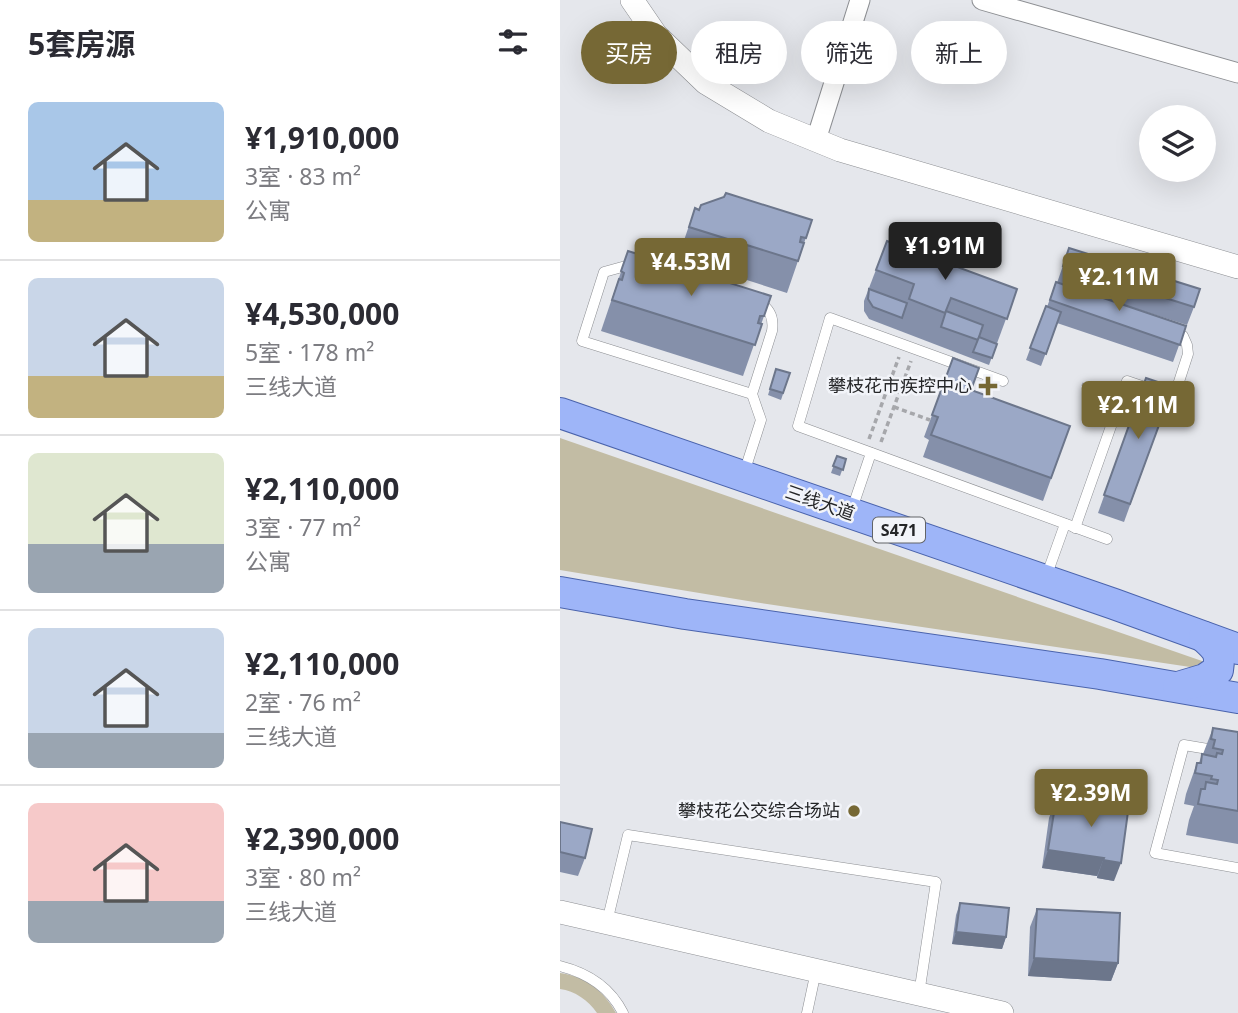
<!DOCTYPE html>
<html lang="zh">
<head>
<meta charset="utf-8">
<style>
	body { margin:0; font-family:"Noto Sans","Noto Sans SC",sans-serif; background:#f2f2f3; color:#2b2b33; height:100vh; display:flex; flex-direction:column; font-size:26px; white-space:nowrap }
	* { box-sizing:border-box; margin:0 }
	p { font-size:23px; color:#7c7c81 }
	.icon { flex:none; width:38px; height:38px; fill:none; stroke:currentColor; stroke-width:2; stroke-linecap:round; stroke-linejoin:round }
	.map { position:relative; flex:1; overflow:hidden }
	.details { display:flex; flex-direction:column; background:#fff; width:560px }
	.details>* { flex:none }
	.hud { position:absolute; left:21px; top:21px; width:551px; height:63px; display:flex; gap:14px }
	.tools { position:absolute; left:579px; top:105px; display:grid; gap:14px }
	.tools a { display:grid; place-items:center; width:77px; height:77px; border-radius:50%; background:#fff; box-shadow:0 7px 28px #0002; font-size:35px }
	.price { position:absolute; translate:-50% -60px; padding:0 16px; border-radius:7px; background:#766835; color:#fff; font-size:23px; line-height:46px; filter:drop-shadow(0 2px 4px #0008) }
	.price::after { content:''; position:absolute; left:50%; top:42px; width:21px; height:16px; margin-left:-10px; background:inherit; clip-path:polygon(0 0,100% 0,50% 100%) }
	.price.selected { background:#222; color:#fff }
	ul { padding:0; list-style:none }
	li { display:flex; align-items:center; gap:21px; height:175px; padding:0 28px }
	li+li { border-top:2px solid #e1e1e2 }
	li span { display:grid; place-items:center; flex:none; width:196px; height:140px; border-radius:10px; color:#555 }
	li>.icon { margin-inline-start:auto }
	span .icon { width:84px; height:84px; fill:#fffc; stroke-width:1 }
	li b { font-size:30px }
	h2 { display:flex; justify-content:space-between; align-items:center; height:84px; padding:0 28px; font-size:30px }
	.tag { padding:0 24px; border-radius:32px; background:#fff; box-shadow:0 7px 28px #0002; font-size:24px; line-height:63px }
	.tag.selected { background:#766835; color:#fff }
	main { display:flex; flex:1; min-height:0 }
	.map>svg:first-child { display:block }
	.green { fill:#c2bca4 }
	.lines { fill:none; stroke-linecap:round; stroke-linejoin:round }
	.service-casing { stroke:#8d8f93; stroke-width:11 }
	.minor-casing { stroke:#8d8f93; stroke-width:21 }
	.tertiary-casing { stroke:#8d8f93; stroke-width:24 }
	.primary-casing { stroke:#4a63ac; stroke-width:32 }
	.path { stroke:#a6a7ab; stroke-width:3.5; stroke-dasharray:5 3.5; stroke-linecap:butt }
	.service { stroke:#fff; stroke-width:10 }
	.minor { stroke:#fff; stroke-width:19 }
	.tertiary { stroke:#fff; stroke-width:23 }
	.primary { stroke:#9eb5f8; stroke-width:30 }
	.wall { fill:#8590aa }
	.shaded-wall { fill:#6c768b }
	.building { fill:#9ba8c6; stroke:#6c768b; stroke-width:2 }
	.poi-dot { fill:#766835; stroke:#f2f4f9; stroke-width:2.5 }
	.labels { text-anchor:middle; stroke-width:5; stroke-linejoin:round; paint-order:stroke }
	.shield { fill:#f2f4f9; stroke:#626467; stroke-width:2 }
	.shield-label { font-size:16px; font-weight:bold; fill:#252628 }
	.poi-label { font-size:18px; fill:#252628; stroke:#f2f4f9; text-anchor:end }
	.street-label { font-size:18px; fill:#252628; stroke:#f2f4f9 }
</style>
</head>
<body>
<main>
<section class="details">
<h2>5套房源<svg class="icon" aria-label="filters" viewBox="0 0 24 24"><path d="M4 7h16M4 17h16"/><circle cx="9" cy="7" r="2"/><circle cx="15" cy="17" r="2"/></svg></h2>
<ul>
<li><span style="background:linear-gradient(#a9c7e8 70%,#c2b280 0)"><svg class="icon" aria-label="home" viewBox="0 0 24 24"><path d="M3 11l9-7 9 7M6 9v11h12V9"/></svg></span><div><b>¥1,910,000</b><p>3室 · 83 m²</p><p>公寓</p></div></li>
<li><span style="background:linear-gradient(#c9d6e8 70%,#c2b280 0)"><svg class="icon" aria-label="home" viewBox="0 0 24 24"><path d="M3 11l9-7 9 7M6 9v11h12V9"/></svg></span><div><b>¥4,530,000</b><p>5室 · 178 m²</p><p>三线大道</p></div></li>
<li><span style="background:linear-gradient(#dfe7d0 65%,#9aa5b1 0)"><svg class="icon" aria-label="home" viewBox="0 0 24 24"><path d="M3 11l9-7 9 7M6 9v11h12V9"/></svg></span><div><b>¥2,110,000</b><p>3室 · 77 m²</p><p>公寓</p></div></li>
<li><span style="background:linear-gradient(#c9d6e8 75%,#9aa5b1 0)"><svg class="icon" aria-label="home" viewBox="0 0 24 24"><path d="M3 11l9-7 9 7M6 9v11h12V9"/></svg></span><div><b>¥2,110,000</b><p>2室 · 76 m²</p><p>三线大道</p></div></li>
<li><span style="background:linear-gradient(#f6c9c9 70%,#9aa5b1 0)"><svg class="icon" aria-label="home" viewBox="0 0 24 24"><path d="M3 11l9-7 9 7M6 9v11h12V9"/></svg></span><div><b>¥2,390,000</b><p>3室 · 80 m²</p><p>三线大道</p></div></li>
</ul>
</section>
<div class="map">
<svg width="678" height="1013" viewBox="0 0 678 1013">
	<rect width="100%" height="100%" fill="#e5e7ec"/>
	<g class="green">
		<path d="M0 438 642 661 644 665 637 668 194 602 0 570Z"/>
		<path d="M0 973C25 976 44 991 56 1013H37C28 1000 15 991 0 989Z"/>
	</g>
	<g class="lines">
		<defs>
			<g id="service">
				<path d="M73 264 44 272 22 341 192 394"/>
				<path d="M443 381 270 318 238 426 547 539"/>
				<path d="M184 473 201 420 192 394 212 331C214 318 210 308 198 302"/>
				<path d="M292 509 311 453"/>
				<path d="M515 528 567 381 614 397 628 354 627 345 623 336 611 330"/>
				<path d="M486 577 505 524"/>
				<path d="M678 754 624 745 595 853 678 868"/>
				<path d="M47 922 68 835 376 882 359 994"/>
				<path d="M0 966C28 973 50 987 63 1013"/>
				<path d="M247 1013 256 971"/>
			</g>
			<g id="minor">
				<path d="M422 0 678 73"/>
				<path d="M256 140 300 0"/>
			</g>
			<g id="tertiary">
				<path d="M72 0 96 35 146 83 209 121 280 150 678 267"/>
				<path d="M0 912 442 1013"/>
			</g>
			<g id="primary">
				<path d="M0 413 554 604 678 649"/>
				<path d="M0 592 125 614 540 674 678 698"/>
				<path d="M618 687 645 679 658 670C661 652 657 649 644 637"/>
			</g>
		</defs>
		<use href="#service" class="service-casing"/>
		<use href="#minor" class="minor-casing"/>
		<use href="#tertiary" class="tertiary-casing"/>
		<use href="#primary" class="primary-casing"/>
		<g class="path">
			<path d="M522 384 532 388"/>
			<path d="M334 407 370 420"/>
			<path d="M309 439 339 357"/>
			<path d="M321 442 351 361"/>
		</g>
		<use href="#service" class="service"/>
		<use href="#minor" class="minor"/>
		<use href="#tertiary" class="tertiary"/>
		<use href="#primary" class="primary"/>
	</g>
	<g class="wall">
		<path d="M164 197 252 220 227 293 118 258 135 208 139 210Z"/>
		<path d="M327 241 457 289 429 365 309 319 304 311V301Z"/>
		<path d="M509 248 634 307 627 325 552 301 626 326 613 362 497 323 481 366 466 360 486 306 487 307 496 282 497 283Z"/>
		<path d="M68 251 211 296 183 376 41 331Z"/>
		<path d="M393 358 411 390 510 426 483 501 363 457 369 440 364 437Z"/>
		<path d="M216 369 230 373 221 400 208 395Z"/>
		<path d="M586 378 613 387 564 522 538 513Z"/>
		<path d="M277 456 286 459 280 476 271 473Z"/>
		<path d="M653 728 678 732V844L626 835 629 820 634 806 624 804 626 794 637 763H639L642 754H643Z"/>
		<path d="M553 794 554 881 537 878V876L482 868 489 818 496 800 548 808Z"/>
		<path d="M0 822 25 858 18 876 0 872Z"/>
		<path d="M400 903 446 937 442 949 392 944 396 915Z"/>
		<path d="M477 909 558 963 551 981 468 976 470 927Z"/>
	</g>
	<g class="shaded-wall">
		<path d="M488 850 544 858 537 876 482 868Z"/>
		<path d="M543 860 561 863 554 881 537 878Z"/>
		<path d="M396 932 446 937 442 949 392 944Z"/>
		<path d="M474 958 558 963 551 981 468 976Z"/>
	</g>
	<g class="building">
		<path d="M166 193 252 220 246 238 241 237 240 242 244 243 238 261 129 227 135 208 139 210 141 205 164 197Z"/>
		<path d="M327 241 457 289 447 319 391 298 385 313 349 299 354 284 316 270Z"/>
		<path d="M509 248 640 289 634 307 503 266Z"/>
		<path d="M68 251 211 296 204 316H200L198 323 202 324 195 345 52 300 59 279 62 280 64 273 61 271Z"/>
		<path d="M496 282 626 326 620 345 490 300Z"/>
		<path d="M309 289 347 303 342 318 313 307 308 299Z"/>
		<path d="M486 306 501 312 486 354 470 348Z"/>
		<path d="M386 311 423 325 418 340 381 327Z"/>
		<path d="M419 337 437 344 432 358 413 352Z"/>
		<path d="M393 358 419 368 411 390 510 426 491 478 371 435 378 417 372 415Z"/>
		<path d="M216 369 230 373 223 393 210 389Z"/>
		<path d="M586 378 613 387 570 504 544 495Z"/>
		<path d="M277 456 286 459 283 470 273 466Z"/>
		<path d="M653 728 678 732V811L638 804 641 789H645L646 782 657 784 658 780 651 779 652 776 635 773 637 763H641L642 754 656 757 657 753 662 754 663 750 653 748 655 740 651 739Z"/>
		<path d="M553 794 570 797 561 863 543 860 544 858 488 850 496 800 551 808Z"/>
		<path d="M0 822 32 829 25 858 0 852Z"/>
		<path d="M400 903 449 908 446 937 396 932Z"/>
		<path d="M477 909 560 913 558 963 474 958Z"/>
	</g>
	<g class="poi-dot">
		<path d="M424.5 375.5h7v7h7v7h-7v7h-7v-7h-7v-7h7z"/>
		<circle cx="294" cy="811" r="7"/>
	</g>
	<g class="labels">
		<rect class="shield" x="313" y="517.5" width="52" height="25" rx="5"/>
		<g class="shield-label">
			<text x="339" y="536">S471</text>
		</g>
		<g class="poi-label">
			<text x="412" y="392">攀枝花市疾控中心</text>
			<text x="280" y="817">攀枝花公交综合场站</text>
		</g>
		<g class="street-label">
			<text transform="translate(260 503) rotate(19)" y="6">三线大道</text>
		</g>
	</g>
</svg>
<div class="tools">
<a><svg class="icon" aria-label="layers" viewBox="0 0 24 24"><path d="M12 4l9 5-9 5-9-5zM3 14l9 5 9-5"/></svg></a>
</div>
<b class="price selected" style="left:385px;top:282px">¥1.91M</b>
<b class="price" style="left:131px;top:298px">¥4.53M</b>
<b class="price" style="left:559px;top:313px">¥2.11M</b>
<b class="price" style="left:578px;top:441px">¥2.11M</b>
<b class="price" style="left:531px;top:829px">¥2.39M</b>
<div class="hud">
<a class="tag selected">买房</a>
<a class="tag">租房</a>
<a class="tag">筛选</a>
<a class="tag">新上</a>
</div>
</div>
</main>
</body>
</html>
